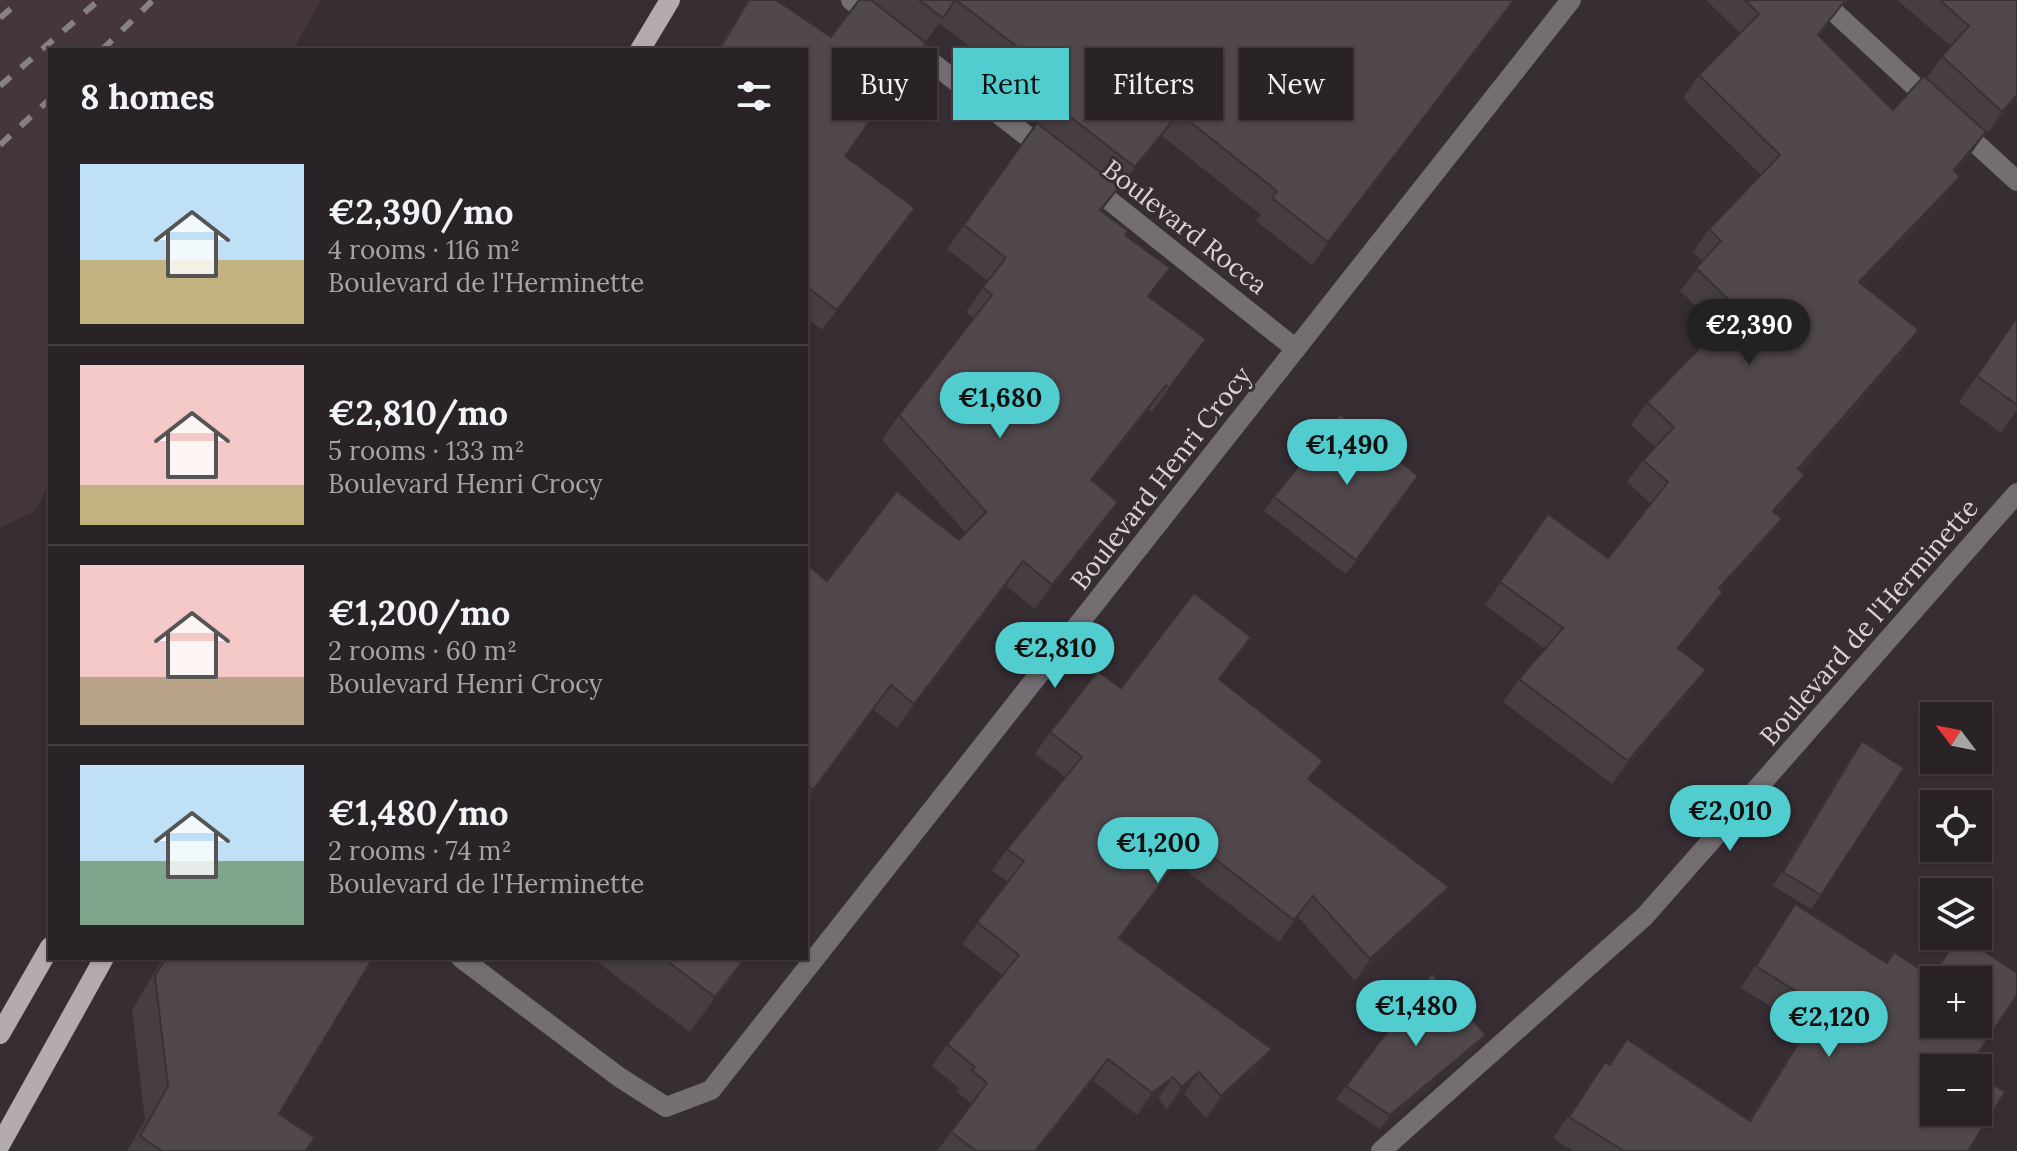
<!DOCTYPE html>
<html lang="en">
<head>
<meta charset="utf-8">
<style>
	body { margin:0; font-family:Lora,serif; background:#352f32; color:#f1f3f6; height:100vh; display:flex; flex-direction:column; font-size:30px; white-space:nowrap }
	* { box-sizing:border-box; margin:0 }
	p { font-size:26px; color:#a5a4a7 }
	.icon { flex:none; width:44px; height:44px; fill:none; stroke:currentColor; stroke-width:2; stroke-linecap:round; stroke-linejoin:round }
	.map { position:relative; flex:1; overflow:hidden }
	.side { position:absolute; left:48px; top:48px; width:760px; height:912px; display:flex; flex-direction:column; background:#292226; border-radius:0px; box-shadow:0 2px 6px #0004,0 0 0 2px #453f43 }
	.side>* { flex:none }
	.hud { position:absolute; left:832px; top:48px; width:760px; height:72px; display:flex; gap:16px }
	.needle { width:52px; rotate:302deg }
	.fabs { position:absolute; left:1920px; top:702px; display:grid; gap:16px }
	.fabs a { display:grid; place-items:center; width:72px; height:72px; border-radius:0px; background:#292226; box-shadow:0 2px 6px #0004,0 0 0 2px #453f43; font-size:40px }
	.price { position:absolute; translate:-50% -68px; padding:0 18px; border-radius:28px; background:#52cdcf; color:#111; font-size:26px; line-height:52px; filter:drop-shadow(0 2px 4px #0008) }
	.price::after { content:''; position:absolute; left:50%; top:48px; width:24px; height:18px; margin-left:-12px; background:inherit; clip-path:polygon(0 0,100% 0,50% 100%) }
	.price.current { background:#222; color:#fff }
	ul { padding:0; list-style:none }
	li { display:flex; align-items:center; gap:24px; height:200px; padding:0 32px }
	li+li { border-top:2px solid #453f43 }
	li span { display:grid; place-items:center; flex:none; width:224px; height:160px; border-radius:0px; color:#555 }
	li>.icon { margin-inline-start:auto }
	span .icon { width:96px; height:96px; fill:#fffc; stroke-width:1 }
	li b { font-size:34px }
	h2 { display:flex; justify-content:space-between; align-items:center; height:96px; padding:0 32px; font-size:34px }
	.pill { padding:0 28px; border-radius:0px; background:#292226; box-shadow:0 2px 6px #0004,0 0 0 2px #453f43; font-size:28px; line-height:72px }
	.pill.current { background:#52cdcf; color:#111 }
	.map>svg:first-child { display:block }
	.built { fill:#45363d }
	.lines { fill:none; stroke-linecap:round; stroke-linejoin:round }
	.minor { stroke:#736e71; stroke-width:20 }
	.major { stroke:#b4abaf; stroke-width:20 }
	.rail { stroke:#878084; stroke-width:6; stroke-dasharray:14 14; stroke-linecap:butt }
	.wall { fill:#463e41 }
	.shaded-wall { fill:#393235 }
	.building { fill:#51484c; stroke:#393235; stroke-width:2; fill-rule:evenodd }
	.labels { text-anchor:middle; stroke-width:6; stroke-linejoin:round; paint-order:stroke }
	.street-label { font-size:26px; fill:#dad4d7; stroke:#372e33 }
</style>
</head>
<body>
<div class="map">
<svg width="2017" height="1151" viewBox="0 0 2017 1151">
	<rect width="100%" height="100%" fill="#372e33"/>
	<path class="built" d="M0 0H321L293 50H50V483L34 512 0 528Z"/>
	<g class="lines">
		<g class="minor">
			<path d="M851 0 1049 153"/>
			<path d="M1821 0 1935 105"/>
			<path d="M1958 127 2017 181"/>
			<path d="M1090 185 1296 349"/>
			<path d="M461 958 619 1077 666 1107 711 1090 1571 0"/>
			<path d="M1381 1151 1645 916 2017 493"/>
		</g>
		<g class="major">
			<path d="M640 50 670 0"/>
			<path d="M0 1034 50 947"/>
			<path d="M0 1145 104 958"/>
		</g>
		<g class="rail">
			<path d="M0 18 21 0"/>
			<path d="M102 50 153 0"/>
			<path d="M0 86 99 0"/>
			<path d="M0 145 50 99"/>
		</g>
	</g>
	<g class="wall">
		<path d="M748 0H776L831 37 859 0H871L926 43 845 157 915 208 822 330 806 318V50H717Z"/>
		<path d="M872 0H1514L1312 265 1256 221 1261 215 1162 136 1118 191 1117 190 1102 211 1125 235 1149 297 1206 339 1152 412 1149 409 1093 481 1101 526 1035 609 1006 586 897 728 874 710 806 801V564L827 581 959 540 966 533 882 440 899 415 974 319 966 312 988 281 947 249 1049 106 939 23 926 42Z"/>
		<path d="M1706 0H1847L1844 4 1843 3 1819 36 1893 110 1927 78 1942 56 1951 46 1897 0H2017V102L2015 101 1986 135 1985 133 1970 155 1955 172 1945 200 1863 285 1904 353 1801 471 1805 475 1789 497 1776 513 1766 542 1722 590 1707 614 1679 649 1690 693 1612 784 1503 702 1519 679 1545 649 1485 605 1548 514 1608 558 1651 504 1627 482 1643 460 1655 447 1631 425 1647 402 1719 328 1680 291 1703 261 1693 252 1709 229 1761 175 1683 98 1699 75 1740 33Z"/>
		<path d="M2017 317V410L2001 433 1959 402Z"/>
		<path d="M1409 490 1346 574 1264 511 1274 497Z"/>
		<path d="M1251 637 1220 679 1310 780 1449 887 1434 909 1355 981 1298 917 1279 942 1177 864 1120 938 1257 1071 1206 1118 1184 1094 1167 1109 1158 1099 1137 1115 1093 1081 1037 1151H937L972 1104 956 1091 959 1088 932 1066 947 1044 1002 975 962 944 1008 882 992 871 1007 849 1065 777 1035 754 1050 732 1121 688Z"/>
		<path d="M1862 741 1821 895 1811 909 1773 886 1852 755Z"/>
		<path d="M1795 904 1886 963 1932 976 1959 936 1968 1068V1151H1573L1553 1138 1605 1062 1749 1120 1806 1029 1741 988 1780 926Z"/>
		<path d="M163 958H373L279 1114 315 1138 306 1151H127L145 1120 132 1010Z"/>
		<path d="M592 958H747L690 1032Z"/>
		<path d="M1476 1049 1380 1129 1336 1099 1346 1086Z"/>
	</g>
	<g class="shaded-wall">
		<path d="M1514 0 1502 18 1312 265 1328 242Z"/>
		<path d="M2017 95V98L1986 135 2002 112Z"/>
		<path d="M1179 113 1162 136 1118 191 1135 167Z"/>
		<path d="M1986 132 1970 155 1938 193 1954 170Z"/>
		<path d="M1960 177 1945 200 1843 305 1859 282Z"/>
		<path d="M915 208 900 229 822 330 837 310Z"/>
		<path d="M1919 330 1904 353 1782 492 1798 469Z"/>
		<path d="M1206 339 1189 363 1152 412 1169 388Z"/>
		<path d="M1166 385 1149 409 1074 505 1091 480Z"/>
		<path d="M1805 475 1789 497 1757 534 1773 511Z"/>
		<path d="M1118 502 1101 526 1035 609 1052 585Z"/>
		<path d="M1782 519 1766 542 1703 611 1719 588Z"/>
		<path d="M1023 561 1006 586 897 728 914 704Z"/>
		<path d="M1723 592 1707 614 1662 671 1678 648Z"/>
		<path d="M1251 637 1236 659 1203 700Z"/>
		<path d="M1706 670 1690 693 1612 784 1628 761Z"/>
		<path d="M891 685 874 710 806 801 813 790Z"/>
		<path d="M1193 842 1177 864 1104 959 1119 938Z"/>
		<path d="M1449 887 1434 909 1355 981 1370 959Z"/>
		<path d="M1313 896 1298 917 1279 942 1294 920Z"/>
		<path d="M745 958H747L690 1032 715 997Z"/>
		<path d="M1486 1035 1476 1049 1380 1129 1390 1115Z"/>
		<path d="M1272 1049 1257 1071 1206 1118 1221 1096Z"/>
		<path d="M1108 1059 1093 1081 1037 1151H1035Z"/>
		<path d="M1199 1072 1184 1094 1167 1109 1182 1087Z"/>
		<path d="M1173 1077 1158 1099 1137 1115 1152 1093Z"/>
	</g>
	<g class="building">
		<path d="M749 0H776L831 37 859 0H871L926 43 845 156 915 208 837 310 806 286V50H719Z"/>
		<path d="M919 0H955L943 18Z"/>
		<path d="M956 0H1514L1328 242 1272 198 1277 191 1179 113 1135 167 1051 102 1065 83Z"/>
		<path d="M1745 0H1843L1844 2 1818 35 1893 110 1924 76 1986 132 1954 170 1960 177 1859 282 1919 330 1798 469 1805 475 1773 511 1782 519 1719 588 1723 592 1678 648 1706 670 1628 761 1519 679 1563 628 1500 582 1548 514 1608 558 1668 482 1643 460 1674 427 1647 402 1738 309 1696 268 1721 241 1709 229 1780 155 1699 75 1759 14Z"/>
		<path d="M1940 0H2017V95L2002 112 1942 56 1969 26Z"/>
		<path d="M1037 123 1119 187 1100 210 1128 231 1125 235 1170 268 1148 296 1206 339 1169 388 1166 385 1091 480 1118 502 1052 585 1023 561 914 704 891 685 813 790 806 785V564L827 581 897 491 959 540 986 512 899 415 992 295 983 287 1006 258 964 225Z"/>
		<path d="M2017 317V405L1977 376Z"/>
		<path d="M1340 414 1418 476 1356 560 1274 497Z"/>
		<path d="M1194 593 1251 637 1219 679 1323 761 1308 779 1449 887 1370 959 1313 896 1294 920 1193 842 1119 938 1272 1049 1221 1096 1199 1072 1182 1087 1173 1077 1152 1093 1108 1059 1035 1151H976L951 1132 987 1083 972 1070 975 1067 947 1044 1019 955 977 922 1024 861 1007 849 1082 757 1050 732 1098 671 1121 688Z"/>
		<path d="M1862 741 1904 768 1821 895 1783 872Z"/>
		<path d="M1795 904 1887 963 1894 952 1932 977 1959 936H1961L2017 973V995L1968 1068H1934V1112H1978V1075L2005 1092 1968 1151H1624L1569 1117 1605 1062 1610 1065 1627 1039 1750 1121 1821 1007 1756 966ZM1934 980H1978V1024H1934Z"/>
		<path d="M166 958H373L279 1114 315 1138 305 1151H162L140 1136 168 1086 155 976Z"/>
		<path d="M663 958H745L715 997Z"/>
		<path d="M1432 973 1486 1035 1390 1115 1346 1086Z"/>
	</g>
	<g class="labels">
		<g class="street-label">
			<text transform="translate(1185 227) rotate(38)" y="9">Boulevard Rocca</text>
			<text transform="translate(1161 478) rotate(-52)" y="9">Boulevard Henri Crocy</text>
			<text transform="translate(1869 622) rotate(-49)" y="9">Boulevard de l'Herminette</text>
		</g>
	</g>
</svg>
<div class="fabs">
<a><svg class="needle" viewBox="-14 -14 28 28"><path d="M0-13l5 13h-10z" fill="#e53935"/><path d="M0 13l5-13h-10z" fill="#a5a4a7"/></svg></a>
<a><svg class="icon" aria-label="locate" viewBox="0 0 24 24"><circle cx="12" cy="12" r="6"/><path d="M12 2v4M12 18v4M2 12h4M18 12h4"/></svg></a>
<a><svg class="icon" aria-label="layers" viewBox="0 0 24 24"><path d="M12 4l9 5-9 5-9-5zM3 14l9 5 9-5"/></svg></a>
<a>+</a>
<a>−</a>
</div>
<b class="price current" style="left:1749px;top:367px">€2,390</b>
<b class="price" style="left:1000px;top:440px">€1,680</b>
<b class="price" style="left:1347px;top:487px">€1,490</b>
<b class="price" style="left:1055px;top:690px">€2,810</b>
<b class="price" style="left:1730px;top:853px">€2,010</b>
<b class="price" style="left:1158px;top:885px">€1,200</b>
<b class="price" style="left:1416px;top:1048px">€1,480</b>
<b class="price" style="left:1829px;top:1059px">€2,120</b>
<div class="hud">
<a class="pill">Buy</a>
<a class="pill current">Rent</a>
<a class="pill">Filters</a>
<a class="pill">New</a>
</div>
<section class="side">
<h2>8 homes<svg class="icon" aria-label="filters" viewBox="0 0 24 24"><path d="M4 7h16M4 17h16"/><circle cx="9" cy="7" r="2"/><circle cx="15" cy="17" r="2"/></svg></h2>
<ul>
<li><span style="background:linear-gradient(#bfe0f5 60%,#c2b280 0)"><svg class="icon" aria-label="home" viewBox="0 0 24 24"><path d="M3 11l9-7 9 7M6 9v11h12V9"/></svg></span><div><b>€2,390/mo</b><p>4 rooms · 116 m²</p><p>Boulevard de l'Herminette</p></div></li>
<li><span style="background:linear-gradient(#f6c9c9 75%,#c2b280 0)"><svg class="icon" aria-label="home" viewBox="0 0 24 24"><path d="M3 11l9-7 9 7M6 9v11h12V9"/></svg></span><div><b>€2,810/mo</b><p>5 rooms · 133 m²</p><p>Boulevard Henri Crocy</p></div></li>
<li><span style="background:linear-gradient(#f6c9c9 70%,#b9a48a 0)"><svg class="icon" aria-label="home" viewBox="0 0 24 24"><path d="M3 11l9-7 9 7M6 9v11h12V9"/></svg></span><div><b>€1,200/mo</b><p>2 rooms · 60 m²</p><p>Boulevard Henri Crocy</p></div></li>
<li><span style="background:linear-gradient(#bfe0f5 60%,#7fa58c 0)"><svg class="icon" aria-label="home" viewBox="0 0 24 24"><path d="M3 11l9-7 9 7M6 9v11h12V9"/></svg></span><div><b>€1,480/mo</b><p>2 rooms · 74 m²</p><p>Boulevard de l'Herminette</p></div></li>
</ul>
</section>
</div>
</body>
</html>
